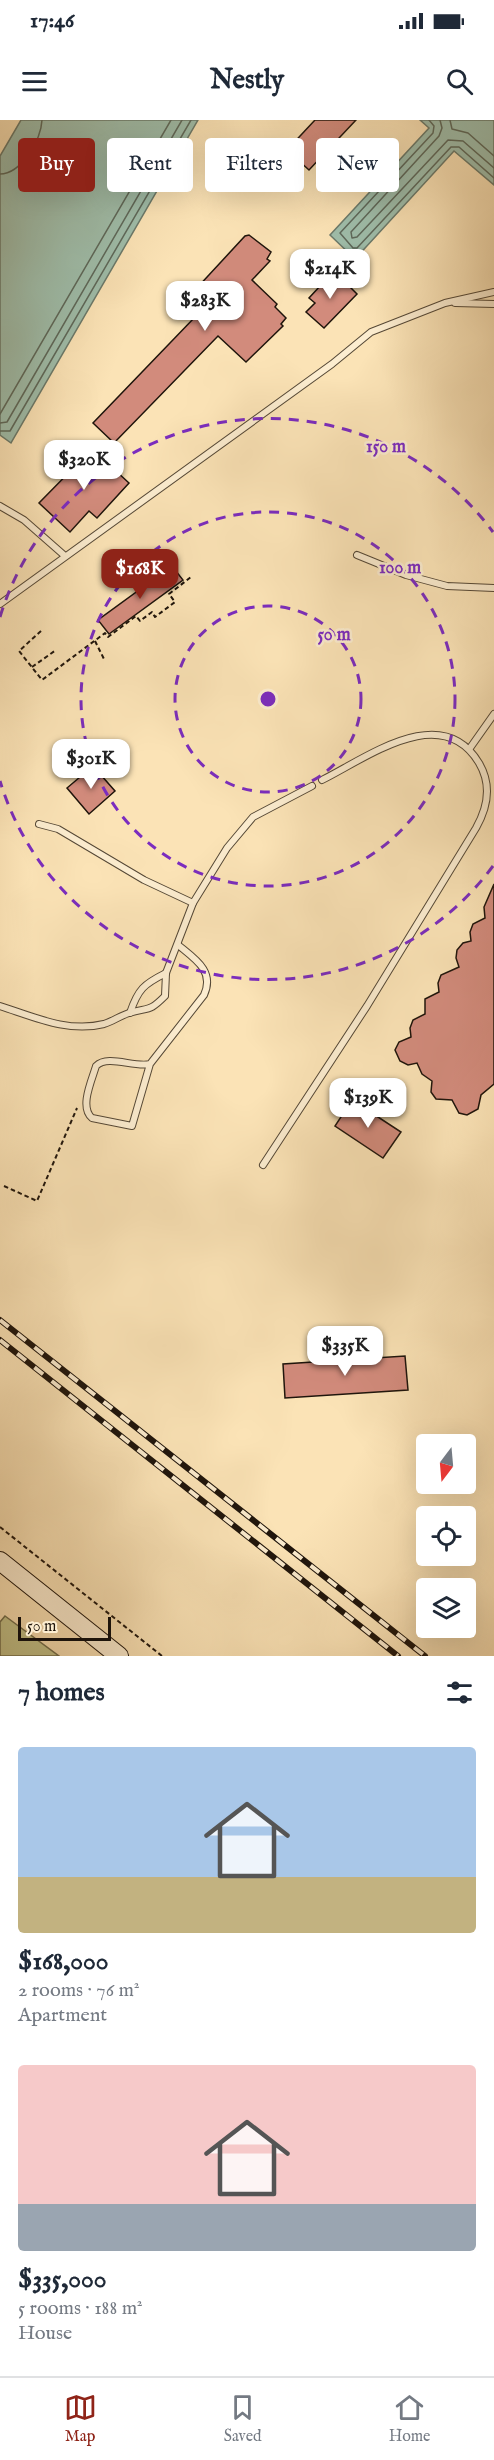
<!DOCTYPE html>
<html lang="en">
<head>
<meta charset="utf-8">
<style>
	body { margin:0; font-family:"IM FELL English",serif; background:#f6f6f7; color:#1f2937; height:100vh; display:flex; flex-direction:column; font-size:22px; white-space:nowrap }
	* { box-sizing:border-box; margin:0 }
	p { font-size:20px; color:#747a83 }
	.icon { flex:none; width:33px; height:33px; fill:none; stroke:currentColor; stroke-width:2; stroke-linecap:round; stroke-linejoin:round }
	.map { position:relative; height:1536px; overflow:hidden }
	.details { display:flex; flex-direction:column; background:#fff; flex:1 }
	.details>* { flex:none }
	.guide { position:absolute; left:18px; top:18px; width:459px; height:54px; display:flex; gap:12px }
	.needle { width:39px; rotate:196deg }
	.controls { position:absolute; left:416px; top:1314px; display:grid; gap:12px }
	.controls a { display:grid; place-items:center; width:60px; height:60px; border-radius:6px; background:#fff; box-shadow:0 6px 24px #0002; font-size:30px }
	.scale { position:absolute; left:18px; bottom:15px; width:93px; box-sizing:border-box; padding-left:6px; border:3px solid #1e140b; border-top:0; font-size:16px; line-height:21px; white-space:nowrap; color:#1e140b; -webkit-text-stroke:4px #fcedd0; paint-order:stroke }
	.price { position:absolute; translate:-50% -51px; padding:0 14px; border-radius:12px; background:#fff; color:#222; font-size:20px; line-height:39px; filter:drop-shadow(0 2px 3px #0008) }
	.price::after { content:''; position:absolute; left:50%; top:36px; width:18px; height:14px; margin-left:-9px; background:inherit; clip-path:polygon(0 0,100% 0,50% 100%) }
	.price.active { background:#8f2418; color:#fff }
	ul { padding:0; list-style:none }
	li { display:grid; align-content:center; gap:12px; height:318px; padding:0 18px }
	li span { display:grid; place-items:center; height:186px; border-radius:6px; color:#555 }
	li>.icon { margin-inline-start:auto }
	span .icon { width:108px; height:108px; fill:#fffc; stroke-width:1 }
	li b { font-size:26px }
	h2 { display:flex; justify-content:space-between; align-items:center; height:72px; padding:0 18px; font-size:26px }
	.tag { padding:0 21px; border-radius:6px; background:#fff; box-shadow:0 6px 24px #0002; font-size:21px; line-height:54px }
	.tag.active { background:#8f2418; color:#fff }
	.status { display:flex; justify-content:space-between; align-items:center; height:42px; padding:0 30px; background:#fff; direction:ltr }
	.status svg { height:16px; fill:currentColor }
	header { display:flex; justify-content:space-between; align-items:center; height:78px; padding:0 18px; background:#fff; font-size:27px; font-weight:800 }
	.tabs { display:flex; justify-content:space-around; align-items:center; height:84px; border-top:2px solid #e0e1e3; background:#fff; font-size:16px; color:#747a83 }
	.tabs a { display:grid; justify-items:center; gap:3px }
	.tabs .active { color:#8f2418 }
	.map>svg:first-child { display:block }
	.green { fill:#c2c38b; stroke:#706c4b; stroke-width:1.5 }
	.water { fill:#9fbeab; stroke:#6b7a6b; stroke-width:1.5 }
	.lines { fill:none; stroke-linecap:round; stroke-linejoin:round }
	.shore { stroke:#5e695b; stroke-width:1.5 }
	.building { fill:#d28b7c; stroke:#1e140b; stroke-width:1.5 }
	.service-casing { stroke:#554836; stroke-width:8 }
	.secondary-casing { stroke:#1e140b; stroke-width:20 }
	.path { stroke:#1e140b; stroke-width:2; stroke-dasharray:4.5 3; stroke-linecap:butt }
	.service { stroke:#fcedd0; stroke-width:6 }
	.secondary { stroke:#fcedd0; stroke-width:18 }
	.rail-casing { stroke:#1e140b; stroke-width:6 }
	.rail { stroke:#fcedd0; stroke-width:4; stroke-dasharray:11; stroke-linecap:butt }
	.ring { fill:none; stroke:#7b2cbf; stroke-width:3; stroke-dasharray:10 8 }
	.centre { fill:#7b2cbf; stroke:#fcedd0; stroke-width:3 }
	.ring-label { font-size:18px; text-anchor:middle; font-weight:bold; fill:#7b2cbf; stroke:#fcedd0; stroke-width:5; stroke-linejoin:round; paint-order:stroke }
</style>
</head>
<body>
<div class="status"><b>17:46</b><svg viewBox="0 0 49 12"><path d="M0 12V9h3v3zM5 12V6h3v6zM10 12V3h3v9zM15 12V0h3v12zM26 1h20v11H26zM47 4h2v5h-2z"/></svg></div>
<header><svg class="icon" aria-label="menu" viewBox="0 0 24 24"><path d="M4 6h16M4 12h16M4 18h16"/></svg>Nestly<svg class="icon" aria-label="search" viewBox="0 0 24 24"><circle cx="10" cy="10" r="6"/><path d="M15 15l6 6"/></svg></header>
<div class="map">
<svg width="494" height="1536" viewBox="0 0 494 1536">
	<rect width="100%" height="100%" fill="#fbe3b6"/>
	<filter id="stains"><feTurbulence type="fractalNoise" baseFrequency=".00333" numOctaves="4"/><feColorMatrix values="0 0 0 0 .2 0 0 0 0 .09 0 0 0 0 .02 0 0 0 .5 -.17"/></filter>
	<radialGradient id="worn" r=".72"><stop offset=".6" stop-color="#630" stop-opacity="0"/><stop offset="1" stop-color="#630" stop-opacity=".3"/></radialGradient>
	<path class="green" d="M5 1496 59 1536H0V1502Z"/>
	<g class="water">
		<path d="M21 0H198L11 323 0 315V36Z"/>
		<path d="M420 0H494V65L454 31 355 139 330 115 429 8Z"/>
	</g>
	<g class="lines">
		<g class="shore">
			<path d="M429 0 434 6 433 13 340 113 353 128H357L451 27H459L494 58"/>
			<path d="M440 0 442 8 439 16 351 112 352 118 357 117 448 20 463 21 494 48"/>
			<path d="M450 0 452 9 468 13 494 36"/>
			<path d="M0 54C21 54 41 20 42 0"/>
			<path d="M0 294 171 0"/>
			<path d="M0 303 7 302 182 0"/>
			<path d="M0 311H10L191 0"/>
		</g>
	</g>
	<g class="building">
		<path d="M315 0H356L309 50 287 30Z"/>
		<path d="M249 115 271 132 267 139 270 141 252 160 277 184 275 187 286 198 281 204 283 206 246 242 218 216 114 323 93 303 195 197 183 183 245 116Z"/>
		<path d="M334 151 357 174 324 208 306 192 315 183 309 178Z"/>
		<path d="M92 329 129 363 97 398 89 391 70 412 39 383Z"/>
		<path d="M172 446 183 460 109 514 98 500Z"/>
		<path d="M93 646 115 671 89 694 67 668Z"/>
		<path d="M494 764V964L481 975 478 989 467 995 459 993 452 980 436 979 431 972 432 961 422 954 417 943 408 945 400 941 395 930 399 922 411 917 410 908 413 900 425 894V879L439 872 438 863 441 855 459 847 456 838 457 830 463 823 471 821 470 812 473 804 485 798 484 787Z"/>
		<path d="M352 980 401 1012 383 1038 335 1006Z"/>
		<path d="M405 1236 408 1270 285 1278 283 1244Z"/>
	</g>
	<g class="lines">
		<defs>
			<g id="service">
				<path d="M455 183 494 184"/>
				<path d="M0 386 24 400 65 436"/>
				<path d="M357 435 406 455 447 466 494 468"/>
				<path d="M0 484 332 244 371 212 445 183 494 172"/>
				<path d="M470 628 494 594"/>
				<path d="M39 704 58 709 144 760 193 783"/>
				<path d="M0 886C34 897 68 913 104 904 113 901 120 896 129 893 150 887 149 892 165 876L166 853 193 783 227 728 253 697 312 666"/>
				<path d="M130 893C138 869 144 864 166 853"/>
				<path d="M150 944 132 1006 92 998C79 987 92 960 96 946 108 934 134 948 150 944L204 875C215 851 195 839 178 825"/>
				<path d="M263 1045 367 886 476 708C488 687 492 665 479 643 442 581 368 637 322 660"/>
			</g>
			<path id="secondary" d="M0 1441 119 1536"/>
		</defs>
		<use href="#service" class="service-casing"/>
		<use href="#secondary" class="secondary-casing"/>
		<g class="path">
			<path d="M41 511 19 531 42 560 105 513 108 517 136 496 140 501 152 492 155 497 175 482 169 474 191 457"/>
			<path d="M95 521 104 539"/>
			<path d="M32 547 56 530"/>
			<path d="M4 1066 37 1081 77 988"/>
			<path d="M0 1407 162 1536"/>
		</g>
		<use href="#service" class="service"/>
		<use href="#secondary" class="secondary"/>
		<defs>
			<g id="rail">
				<path d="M0 1200 425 1536"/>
				<path d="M0 1220 398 1536"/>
			</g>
		</defs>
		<use href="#rail" class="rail-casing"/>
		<use href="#rail" class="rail"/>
	</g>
	<g class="ring">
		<circle cx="268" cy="579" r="93"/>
		<circle cx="268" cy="579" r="187"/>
		<path d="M493 746A280 280 0 0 1 0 661M0 497A280 280 0 0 1 493 412"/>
	</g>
	<circle cx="268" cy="579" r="9" class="centre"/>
	<g class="ring-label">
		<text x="386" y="332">150 m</text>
		<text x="400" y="453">100 m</text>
		<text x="334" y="520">50 m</text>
	</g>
	<rect width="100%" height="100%" filter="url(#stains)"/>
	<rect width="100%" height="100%" fill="url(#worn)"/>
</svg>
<div class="controls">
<a><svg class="needle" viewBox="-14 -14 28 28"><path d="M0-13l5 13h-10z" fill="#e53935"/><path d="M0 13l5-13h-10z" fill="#747a83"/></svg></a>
<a><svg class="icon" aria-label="locate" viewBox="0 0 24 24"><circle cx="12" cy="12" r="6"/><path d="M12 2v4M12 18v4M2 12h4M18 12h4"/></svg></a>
<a><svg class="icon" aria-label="layers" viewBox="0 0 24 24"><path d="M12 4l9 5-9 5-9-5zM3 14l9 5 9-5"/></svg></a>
</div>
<div class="scale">50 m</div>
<b class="price" style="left:330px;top:180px">$214K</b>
<b class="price" style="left:205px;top:212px">$283K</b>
<b class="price" style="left:84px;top:371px">$320K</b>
<b class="price active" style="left:140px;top:480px">$168K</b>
<b class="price" style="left:91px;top:670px">$301K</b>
<b class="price" style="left:368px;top:1009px">$139K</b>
<b class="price" style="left:345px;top:1257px">$335K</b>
<div class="guide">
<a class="tag active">Buy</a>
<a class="tag">Rent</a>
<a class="tag">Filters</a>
<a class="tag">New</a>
</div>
</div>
<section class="details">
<h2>7 homes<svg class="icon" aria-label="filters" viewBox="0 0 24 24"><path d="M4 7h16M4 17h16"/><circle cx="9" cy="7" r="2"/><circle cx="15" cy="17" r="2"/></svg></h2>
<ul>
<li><span style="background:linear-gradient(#a9c7e8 70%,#c2b280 0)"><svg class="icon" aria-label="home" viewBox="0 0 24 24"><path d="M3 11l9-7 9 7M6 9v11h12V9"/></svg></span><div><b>$168,000</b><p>2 rooms · 76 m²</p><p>Apartment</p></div></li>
<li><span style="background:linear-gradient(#f6c9c9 75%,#9aa5b1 0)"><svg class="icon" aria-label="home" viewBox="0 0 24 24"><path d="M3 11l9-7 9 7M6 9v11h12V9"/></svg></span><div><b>$335,000</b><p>5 rooms · 188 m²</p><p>House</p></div></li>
</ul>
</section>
<nav class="tabs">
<a class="active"><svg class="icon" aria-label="map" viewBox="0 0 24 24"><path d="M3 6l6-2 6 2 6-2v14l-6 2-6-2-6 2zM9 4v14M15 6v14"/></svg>Map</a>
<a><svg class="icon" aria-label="saved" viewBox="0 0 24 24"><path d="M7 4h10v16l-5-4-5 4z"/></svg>Saved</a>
<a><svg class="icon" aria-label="home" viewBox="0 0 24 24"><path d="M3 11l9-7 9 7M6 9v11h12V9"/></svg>Home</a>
</nav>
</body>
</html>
